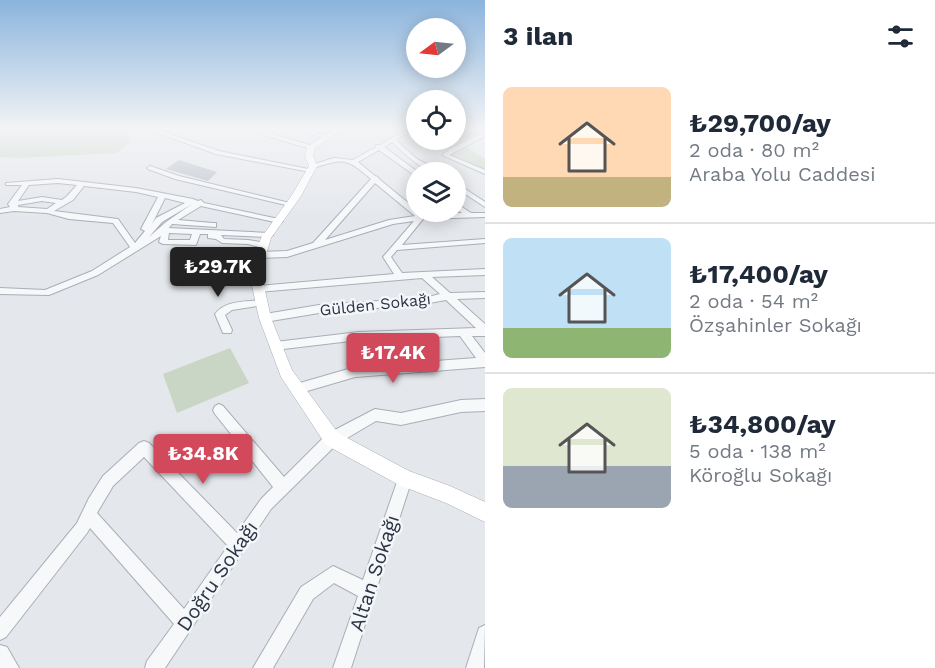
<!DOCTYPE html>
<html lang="tr">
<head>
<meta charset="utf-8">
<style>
	body { margin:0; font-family:"Work Sans",sans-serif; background:#f6f6f7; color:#1f2937; height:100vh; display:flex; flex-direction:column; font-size:22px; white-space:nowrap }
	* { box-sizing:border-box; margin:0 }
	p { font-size:20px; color:#747a83 }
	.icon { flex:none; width:33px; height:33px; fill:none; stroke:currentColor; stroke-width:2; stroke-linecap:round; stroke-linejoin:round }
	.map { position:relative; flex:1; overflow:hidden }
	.panel { display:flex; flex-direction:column; background:#fff; width:450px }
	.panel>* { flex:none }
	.needle { width:39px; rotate:255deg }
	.fabs { position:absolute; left:406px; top:18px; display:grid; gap:12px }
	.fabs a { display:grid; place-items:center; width:60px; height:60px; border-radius:50%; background:#fff; box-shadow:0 3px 15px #0003; font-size:30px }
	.price { position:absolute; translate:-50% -51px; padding:0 14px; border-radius:6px; background:#d1495b; color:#fff; font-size:20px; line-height:39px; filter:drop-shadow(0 2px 3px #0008) }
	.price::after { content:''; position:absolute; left:50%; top:36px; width:18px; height:14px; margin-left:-9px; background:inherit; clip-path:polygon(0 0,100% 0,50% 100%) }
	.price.current { background:#222; color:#fff }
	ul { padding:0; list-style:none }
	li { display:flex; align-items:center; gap:18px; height:150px; padding:0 18px }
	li+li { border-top:2px solid #e0e1e3 }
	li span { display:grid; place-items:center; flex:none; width:168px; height:120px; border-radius:9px; color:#555 }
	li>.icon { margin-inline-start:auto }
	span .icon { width:72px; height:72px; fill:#fffc; stroke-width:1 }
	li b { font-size:26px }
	h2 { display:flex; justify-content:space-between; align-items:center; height:72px; padding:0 18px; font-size:26px }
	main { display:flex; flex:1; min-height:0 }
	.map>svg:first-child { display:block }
	.green { fill:#c9d6c5 }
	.building { fill:#bbc0ca }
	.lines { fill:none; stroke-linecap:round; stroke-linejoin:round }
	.street-casing { stroke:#a9aeb7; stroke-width:2 }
	.secondary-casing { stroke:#a9aeb7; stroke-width:1 }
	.street { fill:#f7f8fa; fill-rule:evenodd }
	.secondary { fill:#fff; fill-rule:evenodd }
	.labels { text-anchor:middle; stroke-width:5; stroke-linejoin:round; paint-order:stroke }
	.street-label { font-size:16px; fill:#2b3445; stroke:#f4f6f9 }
	.near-street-label { font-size:20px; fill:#2b3445; stroke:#f4f6f9 }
</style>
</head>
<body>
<main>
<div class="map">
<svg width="485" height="668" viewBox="0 0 485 668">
	<rect width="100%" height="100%" fill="#e4e7ec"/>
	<g class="green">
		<path d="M0 128H128L129 143 117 153 18 158 0 157Z"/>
		<path d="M465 146 485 159V170L450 155Z"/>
		<path d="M230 348 249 383 177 413 163 374Z"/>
	</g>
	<g class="building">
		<path d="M466 128H485V130L460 141 456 139Z"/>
		<path d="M179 160 217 172 208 181 166 169Z"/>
	</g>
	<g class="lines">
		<defs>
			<g id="street">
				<path d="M144 128H152L219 151 313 170 310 172 216 154Z"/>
				<path d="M294 128H303L329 137 326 139Z"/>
				<path d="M409 128H415L396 140 417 159 441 172C422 172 406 155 392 142L384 147 418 172 417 177 379 150 358 162 375 176 378 177 379 179 423 215 462 213 456 209V203L471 213H485V217L423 219 402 245 485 239V243L397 250 391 257 402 273 485 269V275L432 277 450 293 485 292V298L457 299 485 324V336H472L485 353V367L355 377 297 394 293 393 291 389 293 385 355 367 476 358 460 336 359 340 275 350 271 349 270 346 271 343 275 342 359 332 476 328 446 300 424 304 319 313 265 322 260 318 265 314 319 305 424 298 440 294 422 278 258 292 253 289 258 286 394 274 383 257 414 221 393 224 287 257 259 258 255 255 259 252 287 251 313 243 371 179C346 158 345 158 313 168L310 166 311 165 334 158 353 160 376 147V145H380ZM375 183 415 216 389 220 325 240Z"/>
				<path d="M262 131 313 146 314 147 311 149 260 134 259 133Z"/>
				<path d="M485 132V136L449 155 485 170V174L442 155 451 148Z"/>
				<path d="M150 166 179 176 294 204 290 206 175 179 148 169 147 168Z"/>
				<path d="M58 179 136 188 193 199 198 201 201 200 204 203 279 219 283 221 279 223 201 206 178 220 213 223H216V227L172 224 169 228 269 233 273 235 269 237 221 235 224 239 248 240 266 243 267 245 263 248 248 244 222 243 216 239 208 238V234H200L196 245 163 244 159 242 161 236 98 275 49 295 0 294V288L45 290 92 271 130 247 113 223 69 219 47 213 14 211 0 213V209L10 207 8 204 22 185H6V183ZM58 183 77 185 67 196 62 200 42 197 18 201 29 185ZM84 186 136 192 158 197 141 229 145 231 135 243 118 219 54 211 73 200ZM165 198 185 203 156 218 152 224ZM42 201 56 203 47 209 18 207V205ZM192 204 166 222 149 237 162 222ZM169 233 192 234 190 240H168Z"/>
				<path d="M456 183 485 202V207L456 188Z"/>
				<path d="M261 300 264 301 266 303 264 305 232 310 225 315 232 330 231 333H223L215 314C226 300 244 302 261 300Z"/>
				<path d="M485 399V411L461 412 401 425 376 421 337 444 271 509 165 668H145L147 661 174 624 90 528 87 533 6 637 0 640V617L77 523 89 498 103 476 139 443 144 441 149 443 237 533 261 499 273 487 215 414 213 410 215 406 219 404 223 406 284 477 327 434 375 409 401 413 461 400ZM144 457 228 546 184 609 97 513 113 486Z"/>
				<path d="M405 472 410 474 412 479 351 668H333L358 596 334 583 313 599 273 668H253L301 587 333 566 363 580 398 479 400 474Z"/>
				<path d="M485 625 484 668H466L479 628Z"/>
				<path d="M0 645 7 647 19 668H0Z"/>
			</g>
			<path id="secondary" d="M336 128H344L315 148 313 156 317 166 301 196 271 238 261 272 271 318 292 370 338 433 409 471 450 486 485 502V522L446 503 399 485 326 445 281 377 259 318 249 272 261 238 292 195 309 166 305 156 307 147Z"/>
		</defs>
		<use href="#street" class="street-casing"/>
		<use href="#secondary" class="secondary-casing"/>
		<use href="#street" class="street"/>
		<use href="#secondary" class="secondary"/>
	</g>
	<linearGradient id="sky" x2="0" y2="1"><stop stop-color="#8bb4dd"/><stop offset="0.58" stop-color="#f3f4f6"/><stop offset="1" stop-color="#f3f4f6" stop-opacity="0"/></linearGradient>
	<rect width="485" height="222" fill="url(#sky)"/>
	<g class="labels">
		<g class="street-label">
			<text transform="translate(375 304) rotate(-6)" y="6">Gülden Sokağı</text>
		</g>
		<g class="near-street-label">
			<text transform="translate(374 573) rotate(-72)" y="7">Altan Sokağı</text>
			<text transform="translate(217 576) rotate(-56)" y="7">Doğru Sokağı</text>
		</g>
	</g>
</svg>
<div class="fabs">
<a><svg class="needle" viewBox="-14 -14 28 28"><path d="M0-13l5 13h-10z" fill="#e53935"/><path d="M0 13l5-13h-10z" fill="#747a83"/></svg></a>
<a><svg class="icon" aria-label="locate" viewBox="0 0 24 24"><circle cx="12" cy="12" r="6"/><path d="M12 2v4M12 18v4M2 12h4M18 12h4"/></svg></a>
<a><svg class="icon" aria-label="layers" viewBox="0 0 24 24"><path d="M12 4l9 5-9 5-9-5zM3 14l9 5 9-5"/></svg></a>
</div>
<b class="price current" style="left:218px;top:298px">₺29.7K</b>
<b class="price" style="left:393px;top:384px">₺17.4K</b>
<b class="price" style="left:203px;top:485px">₺34.8K</b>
</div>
<section class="panel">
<h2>3 ilan<svg class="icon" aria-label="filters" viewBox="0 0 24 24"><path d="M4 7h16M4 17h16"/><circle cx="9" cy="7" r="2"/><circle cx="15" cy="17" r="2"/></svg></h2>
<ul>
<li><span style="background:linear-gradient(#ffd9b3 75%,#c2b280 0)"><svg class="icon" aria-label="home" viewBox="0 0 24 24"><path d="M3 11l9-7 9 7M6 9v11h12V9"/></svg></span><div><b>₺29,700/ay</b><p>2 oda · 80 m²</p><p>Araba Yolu Caddesi</p></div></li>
<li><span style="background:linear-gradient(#bfe0f5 75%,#8fb573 0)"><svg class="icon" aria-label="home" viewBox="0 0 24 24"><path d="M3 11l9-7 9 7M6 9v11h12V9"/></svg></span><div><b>₺17,400/ay</b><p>2 oda · 54 m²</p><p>Özşahinler Sokağı</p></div></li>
<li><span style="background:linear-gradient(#dfe7d0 65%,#9aa5b1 0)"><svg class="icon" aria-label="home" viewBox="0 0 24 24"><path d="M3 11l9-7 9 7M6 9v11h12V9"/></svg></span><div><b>₺34,800/ay</b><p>5 oda · 138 m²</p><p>Köroğlu Sokağı</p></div></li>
</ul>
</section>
</main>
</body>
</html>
